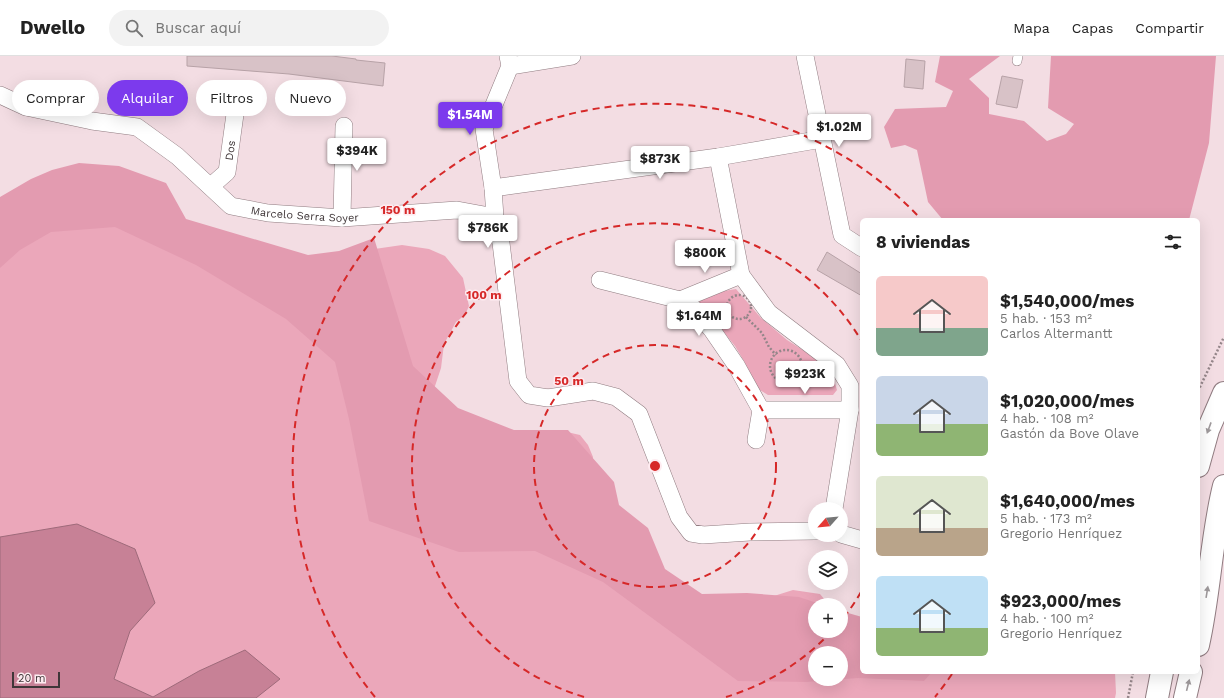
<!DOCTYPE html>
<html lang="es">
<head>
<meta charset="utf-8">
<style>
	body { margin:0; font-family:"Work Sans",sans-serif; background:#f2f2f2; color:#222; height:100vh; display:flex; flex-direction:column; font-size:15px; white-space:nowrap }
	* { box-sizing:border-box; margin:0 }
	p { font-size:13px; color:#767676 }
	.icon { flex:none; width:22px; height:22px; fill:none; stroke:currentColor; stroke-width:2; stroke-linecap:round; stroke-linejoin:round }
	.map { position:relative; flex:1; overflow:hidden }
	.sheet { position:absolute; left:860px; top:162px; width:340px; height:456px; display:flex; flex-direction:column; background:#fff; border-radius:6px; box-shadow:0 4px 16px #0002 }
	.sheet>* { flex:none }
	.top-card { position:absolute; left:12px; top:24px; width:380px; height:36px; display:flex; gap:8px }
	.needle { width:26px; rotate:243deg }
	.fabs { position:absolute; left:808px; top:446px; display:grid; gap:8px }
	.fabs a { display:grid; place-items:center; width:40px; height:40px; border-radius:50%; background:#fff; box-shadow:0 4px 16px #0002; font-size:20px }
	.scale { position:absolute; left:12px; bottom:10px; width:48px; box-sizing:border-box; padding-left:4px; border:2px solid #3f3638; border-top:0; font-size:11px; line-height:14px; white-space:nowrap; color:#3f3638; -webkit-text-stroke:3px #feebf0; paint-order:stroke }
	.price { position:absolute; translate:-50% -34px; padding:0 9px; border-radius:4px; background:#fff; color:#222; font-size:13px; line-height:26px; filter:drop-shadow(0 1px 2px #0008) }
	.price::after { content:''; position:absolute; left:50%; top:24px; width:12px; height:9px; margin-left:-6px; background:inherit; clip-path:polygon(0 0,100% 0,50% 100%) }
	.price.active { background:#7c3aed; color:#fff }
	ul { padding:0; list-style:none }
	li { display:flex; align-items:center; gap:12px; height:100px; padding:0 16px }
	li span { display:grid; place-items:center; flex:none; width:112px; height:80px; border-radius:6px; color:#555 }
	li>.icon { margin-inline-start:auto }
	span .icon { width:48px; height:48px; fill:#fffc; stroke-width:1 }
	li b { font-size:17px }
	h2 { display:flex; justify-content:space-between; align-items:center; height:48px; padding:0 16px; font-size:17px }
	.chip { padding:0 14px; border-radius:18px; background:#fff; box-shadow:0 4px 16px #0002; font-size:14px; line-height:36px }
	.chip.active { background:#7c3aed; color:#fff }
	header { display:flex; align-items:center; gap:24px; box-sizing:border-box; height:56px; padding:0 20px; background:#fff; border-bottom:1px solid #e0e0e0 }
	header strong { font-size:19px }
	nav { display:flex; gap:22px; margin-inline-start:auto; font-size:14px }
	.search { width:280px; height:36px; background:#f2f2f2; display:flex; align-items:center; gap:10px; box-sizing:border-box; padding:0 14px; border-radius:22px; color:#767676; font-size:15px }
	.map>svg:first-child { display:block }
	.green { fill:#eba7ba; fill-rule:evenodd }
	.forest { fill:#e39bb0; fill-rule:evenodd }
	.water { fill:#c78196; stroke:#9e6a7a }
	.building { fill:#d8c2c7; stroke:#b7a2a7 }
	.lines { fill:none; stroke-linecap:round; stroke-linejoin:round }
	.service-casing { stroke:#907c81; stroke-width:10 }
	.minor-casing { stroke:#907c81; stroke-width:18 }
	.secondary-casing { stroke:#907c81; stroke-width:24 }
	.path { stroke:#95868a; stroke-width:2.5; stroke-dasharray:2 2; stroke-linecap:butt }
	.service { stroke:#fff; stroke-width:9 }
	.minor { stroke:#fff; stroke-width:17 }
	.secondary { stroke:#fff; stroke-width:22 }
	.oneway { fill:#9f9a9c }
	.ring { fill:none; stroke:#d62828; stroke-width:2; stroke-dasharray:7 5 }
	.labels { text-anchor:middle; stroke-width:3; stroke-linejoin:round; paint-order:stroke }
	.street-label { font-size:11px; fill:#3f3638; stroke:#feebf0 }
	.centre { fill:#d62828; stroke:#feebf0; stroke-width:2 }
	.ring-label { font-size:12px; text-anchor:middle; font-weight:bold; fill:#d62828; stroke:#feebf0; stroke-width:3; stroke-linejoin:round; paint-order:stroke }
</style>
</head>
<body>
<header>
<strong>Dwello</strong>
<div class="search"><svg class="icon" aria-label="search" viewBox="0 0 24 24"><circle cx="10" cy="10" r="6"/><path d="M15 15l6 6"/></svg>Buscar aquí</div>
<nav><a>Mapa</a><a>Capas</a><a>Compartir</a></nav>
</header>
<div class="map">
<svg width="1224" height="642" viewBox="0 0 1224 642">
	<rect width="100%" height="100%" fill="#f3dde3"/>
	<g class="green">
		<path d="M55 144 250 205 354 196 402 189 429 193 445 200 463 222 469 250 465 259 456 266 444 288 441 312 432 339 463 379 567 376 580 379 588 389 593 401 591 419 578 450 699 549 752 547 793 534 820 538 829 549H815V575H841L862 616H1115L1116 637 1115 642H0V185ZM815 597H841V623H815Z"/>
		<path d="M736 233 761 262 787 284 814 301 826 311 833 321 837 334 833 339H768L755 331 744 305 735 290 709 258 697 246 700 239Z"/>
	</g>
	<g class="forest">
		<path d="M940 0H1000L969 23 989 42V58L1024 65 1047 85 1066 78 1074 68 1048 52 1051 0H1216L1209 87 1189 164H943L928 146 917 94 905 89 891 92 884 71 895 53 946 51 953 35 935 26Z"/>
		<path d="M79 107 119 110 166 127 186 163 308 199 339 195 374 182 413 310 458 352 514 374H568L614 426 619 449 648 472 665 513 702 538 747 537 799 541 823 549H815V575H841V555L862 561V616H932L924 625 858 622 806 626 738 625 603 526 535 495 459 496 369 465 349 363 335 306 286 263 196 209 115 171 51 176 20 194 0 212V141L31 123 52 114ZM815 597H841V623H815Z"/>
	</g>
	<path class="water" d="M77 468 135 493 155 547 130 575 114 623 153 641 199 615 245 594 280 623 256 642H0V481Z"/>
	<g class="building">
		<path d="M187 0H332L356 3V4L385 7 383 30 289 18 187 10Z"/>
		<path d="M906 3 925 5 923 33 904 31Z"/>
		<path d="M1002 20 1023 24 1017 52 996 48Z"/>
		<path d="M827 196 862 218V240L817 214Z"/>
	</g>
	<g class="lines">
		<defs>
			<path id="service" d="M1017 5 1018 0"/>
			<g id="minor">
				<path d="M805 0 842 179 862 192"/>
				<path d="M510 10 572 0"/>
				<path id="s1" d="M0 39 26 51 92 65 137 71 177 100 231 150 268 157 342 162 457 154 495 161 501 187 518 325 529 339 548 342 593 335 616 341 639 358 679 461 691 477 703 479 750 476 815 475"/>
				<path d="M718 101 741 219 769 257 837 309 850 330V354L834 453"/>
				<path id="s2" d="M211 130 227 116 236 51"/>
				<path d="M493 132 718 101 822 83"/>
				<path d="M495 161 493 132 484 73 510 10 508 0"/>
				<path d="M342 162 344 70"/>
				<path d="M600 224 680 244 694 253 712 274 736 309 761 354 756 384"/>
				<path d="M680 244 741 219"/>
				<path d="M761 354H850"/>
				<path d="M841 478 862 484"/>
			</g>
			<g id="secondary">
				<path d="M1198 410 1208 374 1224 337"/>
				<path d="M1198 589C1210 536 1211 482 1224 430"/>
				<path d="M1157 642 1162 616"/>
				<path d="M1185 642 1191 616"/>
			</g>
		</defs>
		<use href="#service" class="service-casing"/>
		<use href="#minor" class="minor-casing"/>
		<use href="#secondary" class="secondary-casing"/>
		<g class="path">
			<circle cx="739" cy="251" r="12"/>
			<path d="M746 261 762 277 769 291 776 299"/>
			<circle cx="786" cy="310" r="16"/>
			<path d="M801 316 825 322"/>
			<path d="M1198 335 1224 281"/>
			<path d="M1128 642 1133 616"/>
		</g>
		<use href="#service" class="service"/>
		<use href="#minor" class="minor"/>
		<use href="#secondary" class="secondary"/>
	</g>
	<defs><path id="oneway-solid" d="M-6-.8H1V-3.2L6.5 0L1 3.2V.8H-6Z"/></defs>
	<g class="oneway">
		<use href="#oneway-solid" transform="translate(1209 372) rotate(110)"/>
		<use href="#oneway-solid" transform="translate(1207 536) rotate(-81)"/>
		<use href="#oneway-solid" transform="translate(1188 629) rotate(-76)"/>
	</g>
	<g class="ring">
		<circle cx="655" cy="410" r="121"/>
		<path d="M861 536A242 242 0 0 1 842 564M832 575A242 242 0 0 1 726 641M584 641A242 242 0 1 1 861 284"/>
		<path d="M952 618A363 363 0 0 1 935 641M375 641A363 363 0 0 1 920 162"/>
	</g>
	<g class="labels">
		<g class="street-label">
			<text dy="4" stroke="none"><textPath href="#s2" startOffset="43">Dos</textPath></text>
			<text dy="4" stroke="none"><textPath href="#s1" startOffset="339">Marcelo Serra Soyer</textPath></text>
		</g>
	</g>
	<circle cx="655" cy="410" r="6" class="centre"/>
	<g class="ring-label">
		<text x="398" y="158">150 m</text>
		<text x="484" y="243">100 m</text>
		<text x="569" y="329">50 m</text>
	</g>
</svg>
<div class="fabs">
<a><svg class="needle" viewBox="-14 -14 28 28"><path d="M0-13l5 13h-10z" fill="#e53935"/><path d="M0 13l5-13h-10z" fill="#767676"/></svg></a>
<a><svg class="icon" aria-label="layers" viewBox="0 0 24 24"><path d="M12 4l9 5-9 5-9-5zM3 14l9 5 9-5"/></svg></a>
<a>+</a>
<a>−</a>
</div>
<div class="scale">20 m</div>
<b class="price active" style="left:470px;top:80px">$1.54M</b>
<b class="price" style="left:839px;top:92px">$1.02M</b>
<b class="price" style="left:357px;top:116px">$394K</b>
<b class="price" style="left:660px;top:124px">$873K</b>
<b class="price" style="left:488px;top:193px">$786K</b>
<b class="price" style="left:705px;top:218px">$800K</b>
<b class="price" style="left:699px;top:281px">$1.64M</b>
<b class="price" style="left:805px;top:339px">$923K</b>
<div class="top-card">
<a class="chip">Comprar</a>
<a class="chip active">Alquilar</a>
<a class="chip">Filtros</a>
<a class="chip">Nuevo</a>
</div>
<section class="sheet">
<h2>8 viviendas<svg class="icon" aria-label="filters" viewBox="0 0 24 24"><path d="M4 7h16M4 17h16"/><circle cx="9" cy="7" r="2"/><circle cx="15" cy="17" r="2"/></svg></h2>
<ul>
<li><span style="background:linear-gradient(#f6c9c9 65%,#7fa58c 0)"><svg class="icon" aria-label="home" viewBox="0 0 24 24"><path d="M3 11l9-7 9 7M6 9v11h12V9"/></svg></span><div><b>$1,540,000/mes</b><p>5 hab. · 153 m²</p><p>Carlos Altermantt</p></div></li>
<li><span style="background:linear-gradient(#c9d6e8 60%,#8fb573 0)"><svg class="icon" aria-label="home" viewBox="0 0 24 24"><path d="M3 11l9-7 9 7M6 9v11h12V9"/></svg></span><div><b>$1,020,000/mes</b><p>4 hab. · 108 m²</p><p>Gastón da Bove Olave</p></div></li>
<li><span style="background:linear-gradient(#dfe7d0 65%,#b9a48a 0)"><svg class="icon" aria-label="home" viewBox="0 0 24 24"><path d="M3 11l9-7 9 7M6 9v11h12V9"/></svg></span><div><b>$1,640,000/mes</b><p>5 hab. · 173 m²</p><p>Gregorio Henríquez</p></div></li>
<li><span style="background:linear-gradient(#bfe0f5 65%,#8fb573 0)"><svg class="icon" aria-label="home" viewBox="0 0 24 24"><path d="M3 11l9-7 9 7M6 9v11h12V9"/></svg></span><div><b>$923,000/mes</b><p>4 hab. · 100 m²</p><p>Gregorio Henríquez</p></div></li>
</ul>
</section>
</div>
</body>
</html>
